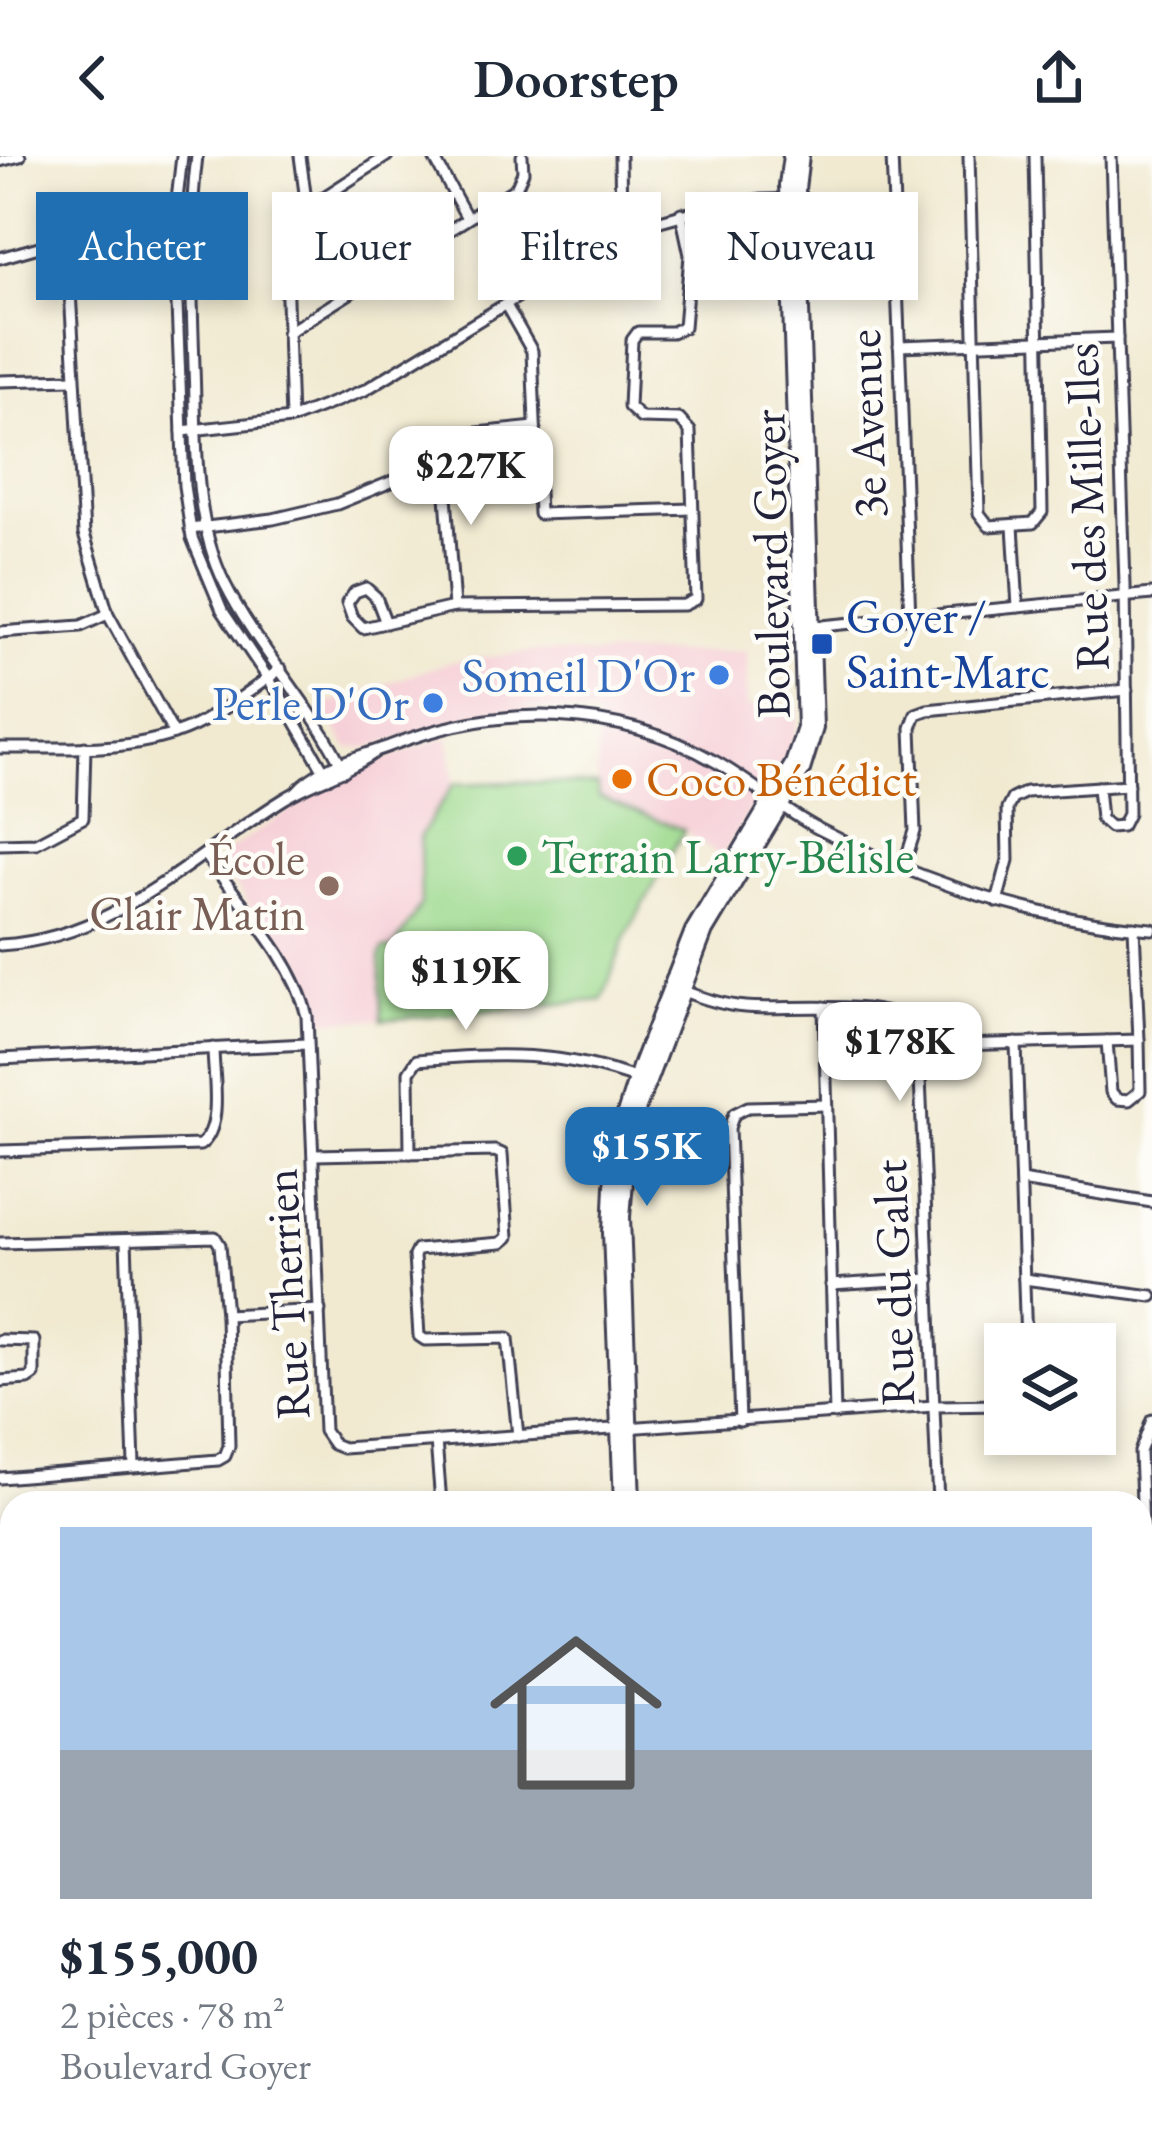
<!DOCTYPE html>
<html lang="fr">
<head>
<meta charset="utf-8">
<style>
	body { margin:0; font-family:"EB Garamond",serif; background:#f6f6f7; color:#1f2937; height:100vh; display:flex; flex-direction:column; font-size:45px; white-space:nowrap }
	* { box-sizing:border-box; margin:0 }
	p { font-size:39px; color:#747a83 }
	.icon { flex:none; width:66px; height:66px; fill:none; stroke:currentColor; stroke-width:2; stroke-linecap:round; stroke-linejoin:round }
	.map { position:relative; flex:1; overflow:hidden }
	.drawer { position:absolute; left:0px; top:1335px; width:1152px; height:660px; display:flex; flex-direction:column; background:#fff; border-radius:36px 36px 0 0; box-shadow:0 6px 18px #0003 }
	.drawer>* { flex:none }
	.banner { position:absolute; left:36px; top:36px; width:1080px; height:108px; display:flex; gap:24px }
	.controls { position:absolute; left:984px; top:1167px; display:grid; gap:24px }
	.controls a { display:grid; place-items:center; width:132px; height:132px; border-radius:0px; background:#fff; box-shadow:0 6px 18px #0003; font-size:60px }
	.price { position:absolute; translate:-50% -102px; padding:0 27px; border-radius:24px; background:#fff; color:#222; font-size:39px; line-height:78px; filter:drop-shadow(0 3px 6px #0008) }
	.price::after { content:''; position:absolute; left:50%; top:72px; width:36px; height:27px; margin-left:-18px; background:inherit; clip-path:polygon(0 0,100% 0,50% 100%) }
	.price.on { background:#1f6fb2; color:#fff }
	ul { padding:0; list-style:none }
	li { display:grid; align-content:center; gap:24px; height:636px; padding:0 60px }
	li+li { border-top:3px solid #e0e1e3 }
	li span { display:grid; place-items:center; height:372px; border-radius:0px; color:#555 }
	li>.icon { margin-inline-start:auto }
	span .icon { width:216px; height:216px; fill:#fffc; stroke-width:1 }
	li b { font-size:51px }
	.pill { padding:0 42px; border-radius:0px; background:#fff; box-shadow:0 6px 18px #0003; font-size:42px; line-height:108px }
	.pill.on { background:#1f6fb2; color:#fff }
	header { display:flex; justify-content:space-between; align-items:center; height:156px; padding:0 60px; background:#fff; font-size:54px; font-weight:600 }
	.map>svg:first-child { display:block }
	.built { fill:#f6cfd7 }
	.green { fill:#9cd98d; stroke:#5f7e64; stroke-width:3 }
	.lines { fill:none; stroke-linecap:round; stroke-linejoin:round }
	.stream { stroke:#53bbd1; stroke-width:3 }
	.street-casing { stroke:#414052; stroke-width:15 }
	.secondary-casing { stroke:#414052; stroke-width:20 }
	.highway-casing { stroke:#414052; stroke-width:24 }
	.street { stroke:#fff; stroke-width:9 }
	.secondary { stroke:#fff; stroke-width:14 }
	.highway { stroke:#fff; stroke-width:18 }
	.transit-dot { fill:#1a4fb4; stroke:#fdfcf7; stroke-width:4.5 }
	.shop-dot { fill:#3f7fe0; stroke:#fdfcf7; stroke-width:4.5 }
	.food-dot { fill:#e8710a; stroke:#fdfcf7; stroke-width:4.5 }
	.leisure-dot { fill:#2e9e5b; stroke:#fdfcf7; stroke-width:4.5 }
	.education-dot { fill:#8d6e63; stroke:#fdfcf7; stroke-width:4.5 }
	.labels { text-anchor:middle; stroke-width:9; stroke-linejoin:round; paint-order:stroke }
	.street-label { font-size:48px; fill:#22223b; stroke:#fdfcf7 }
	.transit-label { font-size:48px; fill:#164399; stroke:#fdfcf7; text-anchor:start }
	.shop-label { font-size:48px; fill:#366cbe; stroke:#fdfcf7; text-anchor:end }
	.food-label { font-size:48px; fill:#c56008; stroke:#fdfcf7; text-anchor:start }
	.leisure-label { font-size:48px; fill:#27864d; stroke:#fdfcf7; text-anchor:start }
	.education-label { font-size:48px; fill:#785e54; stroke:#fdfcf7; text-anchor:end }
</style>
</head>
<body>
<header><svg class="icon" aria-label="back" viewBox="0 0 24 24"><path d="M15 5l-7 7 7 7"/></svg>Doorstep<svg class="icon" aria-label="share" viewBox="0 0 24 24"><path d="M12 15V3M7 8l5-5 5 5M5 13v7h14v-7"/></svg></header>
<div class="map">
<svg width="1152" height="1995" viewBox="0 0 1152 1995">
	<rect width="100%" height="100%" fill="#fdfcf7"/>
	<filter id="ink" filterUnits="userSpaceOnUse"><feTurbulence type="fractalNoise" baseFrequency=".00833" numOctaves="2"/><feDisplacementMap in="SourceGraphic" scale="24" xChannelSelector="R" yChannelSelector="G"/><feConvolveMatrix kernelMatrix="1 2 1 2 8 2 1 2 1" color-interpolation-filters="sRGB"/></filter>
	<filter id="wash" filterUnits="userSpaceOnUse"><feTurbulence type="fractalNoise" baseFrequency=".004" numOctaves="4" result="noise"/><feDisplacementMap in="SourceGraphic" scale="48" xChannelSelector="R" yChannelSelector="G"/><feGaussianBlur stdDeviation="2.7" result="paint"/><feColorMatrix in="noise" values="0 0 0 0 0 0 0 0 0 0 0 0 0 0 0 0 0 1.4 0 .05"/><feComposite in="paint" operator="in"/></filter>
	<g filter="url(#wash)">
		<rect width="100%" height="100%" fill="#f1ead1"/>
		<g class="built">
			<path d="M539 495 591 499 747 495V551L798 550 796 576 784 603 721 701 684 674 598 641 596 560 547 554 497 557 455 565 373 591 348 592 321 550 450 506Z"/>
			<path d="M449 580 454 628 420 680 421 748 394 792 380 801 382 864H315L310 838 224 712 225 697 347 617Z"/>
			<path d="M0 1627 12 1628V1815L0 1813Z"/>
			<path d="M1140 1813 1152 1815V1995H1049L976 1983H1140Z"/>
		</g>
		<path class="green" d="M522 626 598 629 599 641 684 674 625 782 602 844 382 864 380 801 383 793 394 792 421 748 420 680 454 628Z"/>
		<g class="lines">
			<g class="stream">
				<path d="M0 1602 12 1604"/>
				<path d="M1140 1792 1152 1794"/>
			</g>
		</g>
	</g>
	<g filter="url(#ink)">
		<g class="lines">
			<defs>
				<g id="street">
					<path d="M182 0 174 70 184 330 192 382 222 454 284 546 328 622"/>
					<path d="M197 0C188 71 192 140 194 211 197 283 192 362 225 428 258 494 312 548 344 615"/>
					<path d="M433 0 467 62"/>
					<path d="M620 0 621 63 627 74"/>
					<path d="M892 0 910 462"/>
					<path d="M969 0 979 357 989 370 1033 367 1042 356 1035 0"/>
					<path d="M0 5 20 0"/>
					<path d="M307 52 387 0"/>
					<path d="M67 83 84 378 108 458 174 578"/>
					<path d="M0 102 67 83 178 78"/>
					<path d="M507 151 532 195 539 358 692 353"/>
					<path d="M287 177 516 32 523 16 522 0"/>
					<path d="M899 190 1117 182"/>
					<path d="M0 225 73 223"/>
					<path d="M291 263 285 84 291 68 307 52 300 0"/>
					<path d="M182 275 291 263 365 234 627 74 733 45 793 43"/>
					<path d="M430 310 446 340 454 451"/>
					<path d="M1013 370 1018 451"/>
					<path d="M190 373 273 363 337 348 430 310 467 278 535 271"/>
					<path d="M386 467 376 441 366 432 355 436 347 447 352 461 363 472 454 451 684 449 696 443 690 275 679 263 641 262 629 251 632 184 638 176H672L684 171 690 99 681 57"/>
					<path d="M811 471 1152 438"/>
					<path d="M0 476 81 470 108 458"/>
					<path d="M0 592C65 591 134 598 194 570 225 555 253 532 281 513"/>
					<path d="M1098 631 1101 663 1110 671 1122 670 1128 658 1125 429 1111 0"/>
					<path d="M296 636C321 608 358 602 392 589 499 548 615 548 716 606 750 625 780 652 815 671 921 726 1032 764 1152 773"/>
					<path d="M0 688 36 687 83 662 85 591"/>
					<path d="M205 698C240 749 292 799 307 860L324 1275 333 1288 343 1292 934 1250 1005 1249"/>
					<path d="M903 712 915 675 911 572 916 558 927 554 1127 534"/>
					<path d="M997 746 1008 704 1007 653 1012 643 1026 636 1128 629"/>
					<path d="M0 789C114 783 192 700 284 643 313 625 346 617 374 597"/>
					<path d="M681 834C701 842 723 849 745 851 785 855 893 840 918 874L938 1347"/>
					<path d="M824 851 835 1258"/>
					<path d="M1107 885 1111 936 1117 943 1129 944 1140 935 1139 884"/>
					<path d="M1016 887 1026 1188"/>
					<path d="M919 890 1139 884 1134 771"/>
					<path d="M0 903 307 888"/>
					<path d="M0 995 200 989C224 972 213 920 213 892"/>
					<path d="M410 997 409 916 417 904C498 897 563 895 640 924"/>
					<path d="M315 999 495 995 502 998 508 1081 501 1087 417 1094 414 1100 419 1180 425 1184 508 1182 518 1280"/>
					<path d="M1021 1025 1152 1046"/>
					<path d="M126 1084 134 1309"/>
					<path d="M0 1087 215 1081 220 1089 226 1159 229 1290 225 1300 218 1304 0 1322"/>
					<path d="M1024 1123 1152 1140"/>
					<path d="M831 1129 930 1123"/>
					<path d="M226 1159 320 1154"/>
					<path d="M0 1184 34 1185V1219L28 1223 0 1225"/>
					<path d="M740 1265 729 972 734 958 748 951 826 949"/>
					<path d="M436 1285 441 1347"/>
					<path d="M1143 1372 1140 1296 1152 1264"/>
					<path d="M0 1445 12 1444"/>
					<path d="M1140 1470 1152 1473"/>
					<path d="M1140 1562H1152"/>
					<path d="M0 1890 12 1892"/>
					<path d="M127 1983 128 1995"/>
					<path d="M270 1983V1995"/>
					<path d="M365 1983V1995"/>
					<path d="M550 1983 623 1995"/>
					<path d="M24 1995H49"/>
					<path d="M460 1995V1983"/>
				</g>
				<g id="secondary">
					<path d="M622 1347 611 1077 613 1029 625 958 641 908 693 775 793 608 805 572 787 29 791 0"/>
					<path d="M632 1347 622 1061 627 1002 638 952 705 775 802 614 815 572 797 33 801 0"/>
					<path d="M0 1526 12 1528"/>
					<path d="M0 1612 12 1614"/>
					<path d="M1140 1718 1152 1720"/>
					<path d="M1140 1805 1152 1808"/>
					<path d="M644 1983 645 1995"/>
					<path d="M655 1983 656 1995"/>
				</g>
				<g id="highway">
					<path d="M0 1558 12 1560"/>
					<path d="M0 1579 12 1581"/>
					<path d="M1140 1751 1152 1753"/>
					<path d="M1140 1772 1152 1774"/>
				</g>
			</defs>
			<use href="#street" class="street-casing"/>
			<use href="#secondary" class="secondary-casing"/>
			<use href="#highway" class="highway-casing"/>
			<use href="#street" class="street"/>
			<use href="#secondary" class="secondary"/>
			<use href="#highway" class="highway"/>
		</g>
	</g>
	<rect class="transit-dot" x="810" y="476" width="24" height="24" rx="6"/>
	<g class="shop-dot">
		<circle cx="719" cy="519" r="12"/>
		<circle cx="433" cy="547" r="12"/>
	</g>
	<circle class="food-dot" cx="622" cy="623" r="12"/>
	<circle class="leisure-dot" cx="517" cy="700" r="12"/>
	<circle class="education-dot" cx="329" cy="730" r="12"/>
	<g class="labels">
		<g class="street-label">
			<text transform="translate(866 268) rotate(-92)" y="17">3e Avenue</text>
			<text transform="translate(1086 351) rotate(-92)" y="17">Rue des Mille-Iles</text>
			<text transform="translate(770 408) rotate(-91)" y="17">Boulevard Goyer</text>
			<text transform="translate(893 1127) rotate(-92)" y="17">Rue du Galet</text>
			<text transform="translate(286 1138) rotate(-93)" y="17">Rue Therrien</text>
		</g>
		<g class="transit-label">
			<text x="846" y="477">Goyer /<tspan x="846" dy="55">Saint-Marc</tspan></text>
		</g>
		<g class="shop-label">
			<text x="695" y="536">Someil D'Or</text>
			<text x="409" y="564">Perle D'Or</text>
		</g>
		<g class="food-label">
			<text x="646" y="640">Coco Bénédict</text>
		</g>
		<g class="leisure-label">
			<text x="541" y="717">Terrain Larry-Bélisle</text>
		</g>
		<g class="education-label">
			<text x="305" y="719">École<tspan x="305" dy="55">Clair Matin</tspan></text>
		</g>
	</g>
</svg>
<div class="controls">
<a><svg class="icon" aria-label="layers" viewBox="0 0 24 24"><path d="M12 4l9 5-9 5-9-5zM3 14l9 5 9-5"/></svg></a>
</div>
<b class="price" style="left:471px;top:372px">$227K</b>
<b class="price" style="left:466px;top:877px">$119K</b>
<b class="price" style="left:900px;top:948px">$178K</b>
<b class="price on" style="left:647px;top:1053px">$155K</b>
<div class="banner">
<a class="pill on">Acheter</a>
<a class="pill">Louer</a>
<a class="pill">Filtres</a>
<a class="pill">Nouveau</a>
</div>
<section class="drawer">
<ul>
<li><span style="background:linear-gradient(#a9c7e8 60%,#9aa5b1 0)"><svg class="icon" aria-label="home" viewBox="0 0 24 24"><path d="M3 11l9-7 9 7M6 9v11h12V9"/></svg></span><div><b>$155,000</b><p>2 pièces · 78 m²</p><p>Boulevard Goyer</p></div></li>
</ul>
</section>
</div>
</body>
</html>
